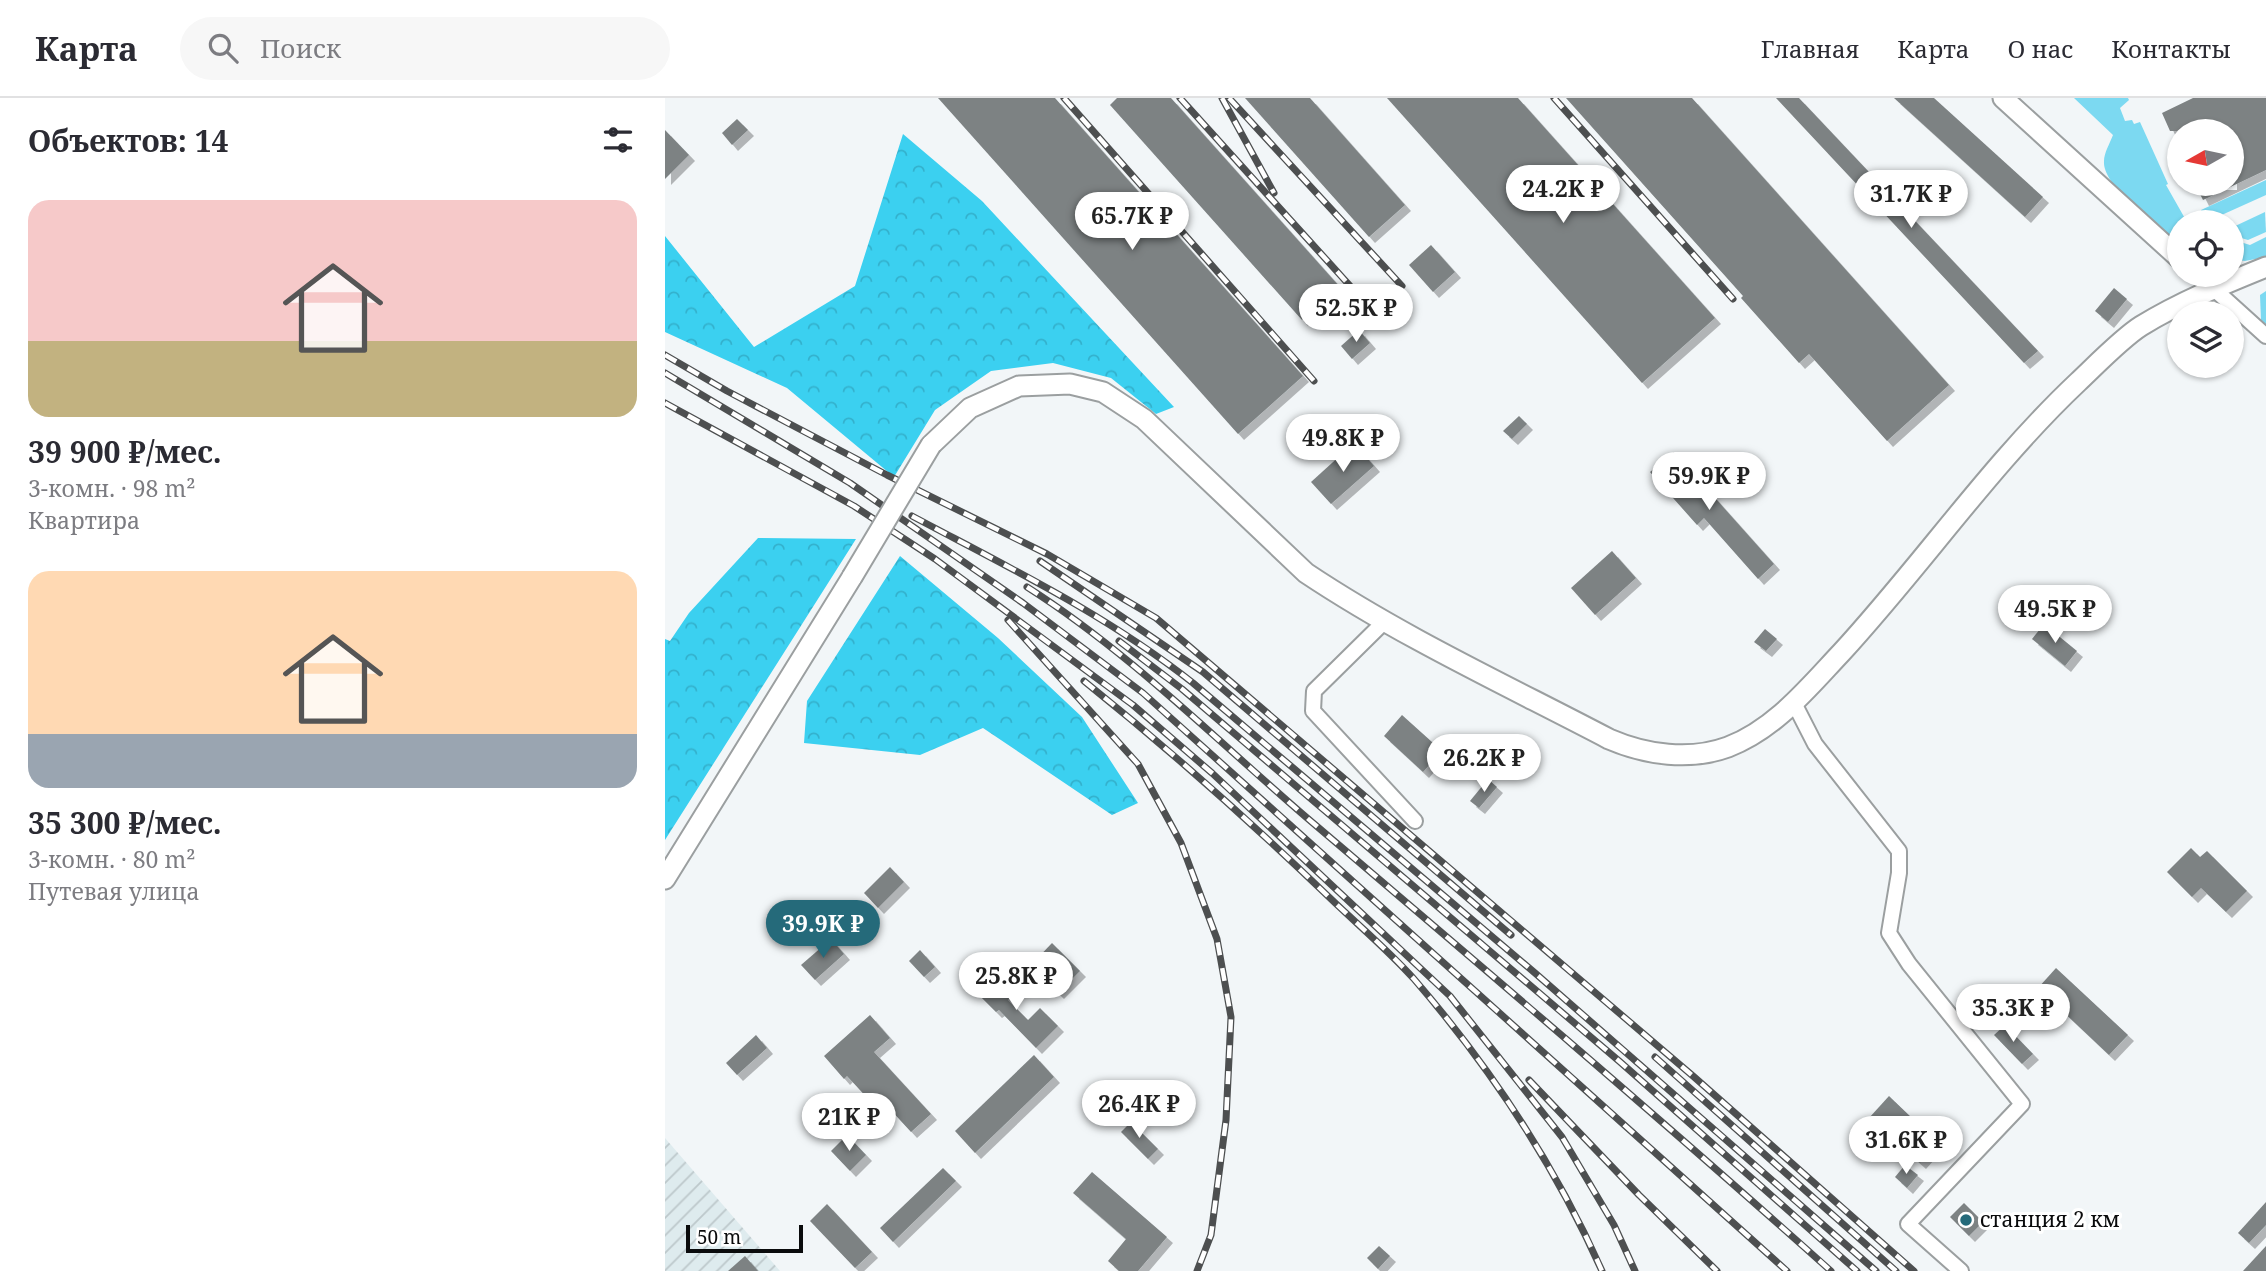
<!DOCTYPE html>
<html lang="ru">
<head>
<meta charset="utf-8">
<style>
	body { margin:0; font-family:"Noto Serif",serif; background:#f7f7f7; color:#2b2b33; height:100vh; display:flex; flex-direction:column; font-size:26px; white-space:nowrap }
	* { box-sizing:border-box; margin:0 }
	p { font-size:23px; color:#7c7c81 }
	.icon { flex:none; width:38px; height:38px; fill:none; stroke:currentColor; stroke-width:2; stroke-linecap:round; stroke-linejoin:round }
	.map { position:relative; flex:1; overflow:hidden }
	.details { display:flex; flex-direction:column; background:#fff; width:665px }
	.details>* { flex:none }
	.needle { width:46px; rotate:261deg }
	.buttons { position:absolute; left:1502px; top:21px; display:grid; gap:14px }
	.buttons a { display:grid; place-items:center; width:77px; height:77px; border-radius:50%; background:#fff; box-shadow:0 2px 5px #0004; font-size:35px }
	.scale { position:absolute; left:21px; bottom:18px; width:117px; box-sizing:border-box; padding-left:7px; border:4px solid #0a0b0c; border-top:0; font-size:19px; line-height:24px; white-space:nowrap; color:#0a0b0c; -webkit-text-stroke:5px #fff; paint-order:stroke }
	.price { position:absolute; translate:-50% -60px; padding:0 16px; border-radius:24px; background:#fff; color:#222; font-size:23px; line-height:46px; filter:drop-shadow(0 2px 4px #0008) }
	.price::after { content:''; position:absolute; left:50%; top:42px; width:21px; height:16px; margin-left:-10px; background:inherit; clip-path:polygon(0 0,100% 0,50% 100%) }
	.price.on { background:#256a7a; color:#fff }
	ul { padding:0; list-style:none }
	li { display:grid; align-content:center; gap:14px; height:371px; padding:0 28px }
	li span { display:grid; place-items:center; height:217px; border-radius:21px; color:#555 }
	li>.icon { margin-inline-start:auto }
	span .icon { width:126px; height:126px; fill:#fffc; stroke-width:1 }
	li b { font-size:30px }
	h2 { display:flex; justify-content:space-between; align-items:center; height:84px; padding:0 28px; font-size:30px }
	header { display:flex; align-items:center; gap:42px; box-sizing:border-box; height:98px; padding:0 35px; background:#fff; border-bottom:2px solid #e1e1e2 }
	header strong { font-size:33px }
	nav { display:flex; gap:38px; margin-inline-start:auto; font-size:24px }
	.search { width:490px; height:63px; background:#f7f7f7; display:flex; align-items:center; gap:18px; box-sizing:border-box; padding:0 24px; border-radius:38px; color:#7c7c81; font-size:26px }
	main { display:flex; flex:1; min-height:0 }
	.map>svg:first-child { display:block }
	.industrial { fill:url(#industrial-furrows) }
	.grass { fill:#7cd9f1 }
	.forest { fill:url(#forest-crowns) }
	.building { fill:#7d8283; filter:url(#shadow) }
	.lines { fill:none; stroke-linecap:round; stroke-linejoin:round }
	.minor-casing { stroke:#9b9fa0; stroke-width:18 }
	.secondary-casing { stroke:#9b9fa0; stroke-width:23 }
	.minor { stroke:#fff; stroke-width:14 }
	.secondary { stroke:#fff; stroke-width:19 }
	.rail-casing { stroke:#4d4f50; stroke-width:7 }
	.rail { stroke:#fff; stroke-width:4.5; stroke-dasharray:13; stroke-linecap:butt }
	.secondary-bridge-casing { stroke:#9b9fa0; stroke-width:23; stroke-linecap:butt }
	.secondary-bridge { stroke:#fff; stroke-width:19 }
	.poi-dot { fill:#256a7a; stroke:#fff; stroke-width:2.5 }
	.labels { text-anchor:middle; stroke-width:6; stroke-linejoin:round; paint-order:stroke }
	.poi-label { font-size:21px; fill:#0a0b0c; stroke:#fff; text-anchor:start }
</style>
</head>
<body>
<header>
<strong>Карта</strong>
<div class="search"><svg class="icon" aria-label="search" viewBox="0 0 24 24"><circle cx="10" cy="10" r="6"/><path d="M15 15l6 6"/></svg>Поиск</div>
<nav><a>Главная</a><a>Карта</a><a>О нас</a><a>Контакты</a></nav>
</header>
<main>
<section class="details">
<h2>Объектов: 14<svg class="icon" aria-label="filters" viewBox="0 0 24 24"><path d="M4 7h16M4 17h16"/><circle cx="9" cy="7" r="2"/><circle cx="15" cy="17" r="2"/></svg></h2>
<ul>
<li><span style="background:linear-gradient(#f6c9c9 65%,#c2b280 0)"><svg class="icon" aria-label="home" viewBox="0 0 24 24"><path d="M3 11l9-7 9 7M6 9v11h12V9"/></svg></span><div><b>39 900 ₽/мес.</b><p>3-комн. · 98 m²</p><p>Квартира</p></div></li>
<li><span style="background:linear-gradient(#ffd9b3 75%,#9aa5b1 0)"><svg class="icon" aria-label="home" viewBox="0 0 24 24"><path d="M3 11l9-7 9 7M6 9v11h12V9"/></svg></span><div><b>35 300 ₽/мес.</b><p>3-комн. · 80 m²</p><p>Путевая улица</p></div></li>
</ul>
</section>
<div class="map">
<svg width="1601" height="1173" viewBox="0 0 1601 1173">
	<defs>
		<pattern id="industrial-furrows" width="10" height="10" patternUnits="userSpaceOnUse" patternTransform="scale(1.75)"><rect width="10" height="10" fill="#deebee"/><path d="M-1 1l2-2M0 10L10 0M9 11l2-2" fill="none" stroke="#bdc8cb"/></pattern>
		<pattern id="forest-crowns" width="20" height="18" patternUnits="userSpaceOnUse" patternTransform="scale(1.75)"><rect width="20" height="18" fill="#3bd0f0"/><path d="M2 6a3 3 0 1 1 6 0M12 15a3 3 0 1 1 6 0" fill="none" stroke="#33b1cd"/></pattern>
		<filter id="shadow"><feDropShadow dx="6" dy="6" stdDeviation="0" flood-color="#0004"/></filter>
	</defs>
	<rect width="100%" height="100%" fill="#f2f6f8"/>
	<path class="industrial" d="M0 1040 115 1173H0Z"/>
	<g class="grass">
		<path d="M1409 0H1463L1464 2 1455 10 1460 23 1467 22 1469 26 1475 24 1503 86 1501 87 1522 124H1514V133L1505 139C1487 123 1437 87 1439 63 1439 55 1445 45 1448 37Z"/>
		<path d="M1601 82V97L1550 120 1538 117 1536 112Z"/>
		<path d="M1600 114 1601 134 1583 142 1566 137V130Z"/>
		<path d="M1601 139V159L1580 163 1566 161V141L1585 147Z"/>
		<path d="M1601 193V227L1596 222 1595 197Z"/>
	</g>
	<g class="forest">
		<path d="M238 36 317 103 509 309 491 316 446 280 388 265 326 273 270 312 229 379 122 290 0 234V138L89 249 190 188Z"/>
		<path d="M93 440 191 441 0 742V541L5 543 24 515Z"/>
		<path d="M235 458 333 540 417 619 473 705 447 717 318 630 255 657 139 645 142 603Z"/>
	</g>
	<g class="building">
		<path d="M273 0H390L638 278 573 336Z"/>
		<path d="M452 0H506L674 188 637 222 445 7Z"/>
		<path d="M580 0H645L740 107 704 139Z"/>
		<path d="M722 0H853L1050 220 977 285Z"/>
		<path d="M901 0H1027L1284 287 1222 343 1144 256 1134 265 1076 200 1078 198Z"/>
		<path d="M1111 0H1134L1373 253 1359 265Z"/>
		<path d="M1229 0H1269L1378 99 1360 119Z"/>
		<path d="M1528 0H1601V72L1538 102 1530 86H1566V33H1505L1497 15Z"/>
		<path d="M72 21 83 32 67 47 57 35Z"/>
		<path d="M0 32 24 57 0 81Z"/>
		<path d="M766 147 790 174 768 194 744 167Z"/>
		<path d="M1449 190 1462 201 1443 224 1430 213Z"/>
		<path d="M694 232 705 245 687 261 676 248Z"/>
		<path d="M854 318 862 326 847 341 838 333Z"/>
		<path d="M689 345 709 368 666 406 646 384Z"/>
		<path d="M1009 354 1109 466 1093 481 1039 420 1032 427 985 374Z"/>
		<path d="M947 453 971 480 930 517 906 490Z"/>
		<path d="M1379 526 1412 553 1400 568 1367 541Z"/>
		<path d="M1100 531 1112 541 1101 553 1089 544Z"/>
		<path d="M737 617 777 653 758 674 719 638Z"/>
		<path d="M823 681 832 689 814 710 805 703Z"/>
		<path d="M1526 750 1535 759 1542 753 1582 793 1561 814 1536 790 1527 799 1502 774Z"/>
		<path d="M225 769 239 784 213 810 199 795Z"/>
		<path d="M166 841 179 856 150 882 136 867Z"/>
		<path d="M387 845 415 873 393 895 365 868Z"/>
		<path d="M255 852 270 869 259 879 244 863Z"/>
		<path d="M1391 870 1463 937 1444 957 1373 890Z"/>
		<path d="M323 876 346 899 343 902 363 922 375 910 393 928 371 950 334 912 331 914 308 891Z"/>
		<path d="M205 917 225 940 209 954 266 1016 246 1034 213 998 206 1004 182 978 179 981 159 958Z"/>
		<path d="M1340 927 1368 956 1357 966 1329 937Z"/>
		<path d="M91 937 102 950 72 977 61 965Z"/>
		<path d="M369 957 389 979 310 1055 290 1033Z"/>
		<path d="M1224 998 1273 1045 1255 1065 1204 1020Z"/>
		<path d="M466 1024 493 1051 483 1061 456 1034Z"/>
		<path d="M182 1037 201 1057 185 1073 166 1053Z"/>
		<path d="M1240 1067 1253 1077 1242 1090 1230 1079Z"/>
		<path d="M278 1070 291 1083 228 1144 215 1130Z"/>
		<path d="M427 1074 502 1139 473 1173H454L443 1163 461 1141 408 1095Z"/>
		<path d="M1601 1104V1127L1584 1145 1573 1135Z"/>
		<path d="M1299 1105 1318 1124 1304 1138 1285 1119Z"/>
		<path d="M162 1106 207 1154 190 1170 145 1123Z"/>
		<path d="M714 1148 725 1158 713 1171 702 1160Z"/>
		<path d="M1601 1148V1173H1578Z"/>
		<path d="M80 1158 93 1173H63Z"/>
	</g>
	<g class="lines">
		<defs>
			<g id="minor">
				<path d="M1549 191 1601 238"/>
				<path d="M720 523 649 593 648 613 750 723"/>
				<path d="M1129 605 1150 646 1234 753V775L1224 835 1244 866 1357 1006 1243 1126 1296 1173"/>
			</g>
			<g id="secondary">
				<path d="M1338 0 1514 160"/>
				<path d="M266 347 305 310 354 288 405 286 438 294 479 321 641 475C737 539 843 588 944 641 981 657 1025 663 1063 649 1110 631 1143 590 1176 555 1257 467 1326 366 1413 284 1431 267 1457 240 1476 228 1515 204 1559 186 1601 169"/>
				<path d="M0 781 187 479"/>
			</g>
		</defs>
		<use href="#minor" class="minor-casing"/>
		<use href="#secondary" class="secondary-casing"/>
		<use href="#minor" class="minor"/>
		<use href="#secondary" class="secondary"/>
		<defs>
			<g id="rail">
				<path d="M399 0 649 283"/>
				<path d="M515 0 715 221"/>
				<path d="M557 0 609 95"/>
				<path d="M564 0 737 188"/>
				<path d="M889 0 1068 201"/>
				<path d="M0 257 62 293 222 377 382 456 491 520 1028 978 1249 1173"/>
				<path d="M0 275 185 385 358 505 478 595 1122 1173"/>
				<path d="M0 305 189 408 270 461 468 607 547 675 785 898 897 1039 949 1127 970 1173"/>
				<path d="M247 418C343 469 442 517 528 585L870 875 1211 1173"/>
				<path d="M375 463 538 574 846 837"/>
				<path d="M362 489C466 555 554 645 648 725 822 873 996 1021 1166 1173"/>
				<path d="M343 522 473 666 516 745 552 841 566 919 561 1022 546 1137 532 1173"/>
				<path d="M454 543 517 591 954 963 1192 1173"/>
				<path d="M419 583C505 652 586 724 665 800 693 827 723 852 749 881 825 969 890 1067 937 1173"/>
				<path d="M990 959 1231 1173"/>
				<path d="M864 982 974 1097 1052 1173"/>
			</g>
		</defs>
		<use href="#rail" class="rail-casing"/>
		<use href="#rail" class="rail"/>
		<defs>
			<path id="secondary-bridge" d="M187 479 266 347"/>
		</defs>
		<use href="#secondary-bridge" class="secondary-bridge-casing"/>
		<use href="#secondary-bridge" class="secondary-bridge"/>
	</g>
	<circle class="poi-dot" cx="1301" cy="1122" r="7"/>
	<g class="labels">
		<g class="poi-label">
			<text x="1315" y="1129">станция 2 км</text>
		</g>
	</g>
</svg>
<div class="buttons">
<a><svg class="needle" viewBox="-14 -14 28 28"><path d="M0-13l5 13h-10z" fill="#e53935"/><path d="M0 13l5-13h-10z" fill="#7c7c81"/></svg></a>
<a><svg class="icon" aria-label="locate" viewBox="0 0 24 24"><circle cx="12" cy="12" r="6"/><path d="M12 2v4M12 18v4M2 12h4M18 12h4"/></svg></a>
<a><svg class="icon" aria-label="layers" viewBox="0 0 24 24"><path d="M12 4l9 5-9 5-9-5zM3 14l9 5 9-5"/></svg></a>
</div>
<div class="scale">50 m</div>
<b class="price" style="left:898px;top:127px">24.2K ₽</b>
<b class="price" style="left:1246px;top:132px">31.7K ₽</b>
<b class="price" style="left:467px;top:154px">65.7K ₽</b>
<b class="price" style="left:691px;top:246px">52.5K ₽</b>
<b class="price" style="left:678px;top:376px">49.8K ₽</b>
<b class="price" style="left:1044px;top:414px">59.9K ₽</b>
<b class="price" style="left:1390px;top:547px">49.5K ₽</b>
<b class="price" style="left:819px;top:696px">26.2K ₽</b>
<b class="price on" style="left:158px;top:862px">39.9K ₽</b>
<b class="price" style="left:351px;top:914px">25.8K ₽</b>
<b class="price" style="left:1348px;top:946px">35.3K ₽</b>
<b class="price" style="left:474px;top:1042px">26.4K ₽</b>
<b class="price" style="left:184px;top:1055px">21K ₽</b>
<b class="price" style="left:1241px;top:1078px">31.6K ₽</b>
</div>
</main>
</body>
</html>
